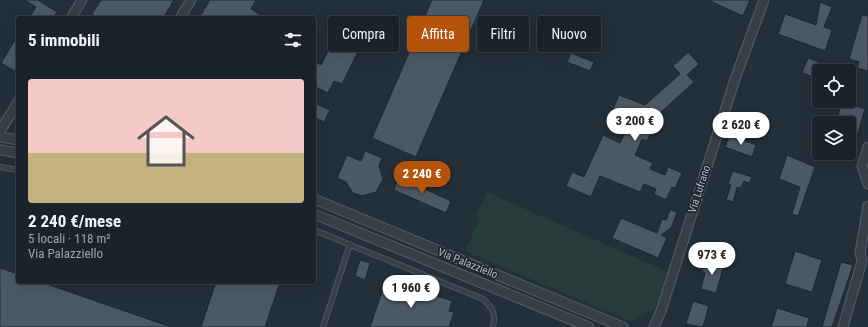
<!DOCTYPE html>
<html lang="it">
<head>
<meta charset="utf-8">
<style>
	body { margin:0; font-family:"Roboto Condensed",sans-serif; background:#232b33; color:#f1f3f6; height:100vh; display:flex; flex-direction:column; font-size:15px; white-space:nowrap }
	* { box-sizing:border-box; margin:0 }
	p { font-size:13px; color:#9fa4a9 }
	.icon { flex:none; width:22px; height:22px; fill:none; stroke:currentColor; stroke-width:2; stroke-linecap:round; stroke-linejoin:round }
	.map { position:relative; flex:1; overflow:hidden }
	.details { position:absolute; left:16px; top:16px; width:300px; height:268px; display:flex; flex-direction:column; background:#1a232b; border-radius:4px; box-shadow:0 4px 16px #0002,0 0 0 1px #384047 }
	.details>* { flex:none }
	.banner { position:absolute; left:328px; top:16px; width:380px; height:36px; display:flex; gap:8px }
	.fabs { position:absolute; left:812px; top:64px; display:grid; gap:8px }
	.fabs a { display:grid; place-items:center; width:44px; height:44px; border-radius:4px; background:#1a232b; box-shadow:0 4px 16px #0002,0 0 0 1px #384047; font-size:20px }
	.price { position:absolute; translate:-50% -34px; padding:0 9px; border-radius:14px; background:#fff; color:#222; font-size:13px; line-height:26px; filter:drop-shadow(0 1px 2px #0008) }
	.price::after { content:''; position:absolute; left:50%; top:24px; width:12px; height:9px; margin-left:-6px; background:inherit; clip-path:polygon(0 0,100% 0,50% 100%) }
	.price.selected { background:#b45309; color:#fff }
	ul { padding:0; list-style:none }
	li { display:grid; align-content:center; gap:8px; height:212px; padding:0 12px }
	li+li { border-top:1px solid #384047 }
	li span { display:grid; place-items:center; height:124px; border-radius:4px; color:#555 }
	li>.icon { margin-inline-start:auto }
	span .icon { width:72px; height:72px; fill:#fffc; stroke-width:1 }
	li b { font-size:17px }
	h2 { display:flex; justify-content:space-between; align-items:center; height:48px; padding:0 12px; font-size:17px }
	.pill { padding:0 14px; border-radius:4px; background:#1a232b; box-shadow:0 4px 16px #0002,0 0 0 1px #384047; font-size:14px; line-height:36px }
	.pill.selected { background:#b45309; color:#fff }
	.map>svg:first-child { display:block }
	.green { fill:#263c3b }
	.building { fill:#4c5964; stroke:#1e2730 }
	.lines { fill:none; stroke-linecap:round; stroke-linejoin:round }
	.service-casing { stroke:#555e67; stroke-width:6 }
	.minor-casing { stroke:#555e67; stroke-width:11 }
	.service { stroke:#374049; stroke-width:4.5 }
	.minor { stroke:#374049; stroke-width:9 }
	.labels { text-anchor:middle; stroke-width:3.5; stroke-linejoin:round; paint-order:stroke }
	.street-label { font-size:11px; fill:#b2bbc5; stroke:#1c252e }
</style>
</head>
<body>
<div class="map">
<svg width="868" height="327" viewBox="0 0 868 327">
	<rect width="100%" height="100%" fill="#232f39"/>
	<path class="green" d="M487 192 668 272 655 309 631 321 465 251 479 220 475 217Z"/>
	<g class="building">
		<path d="M25 0H38L57 12 53 18H29L36 7Z"/>
		<path d="M101 0H174L163 18H99L92 14Z"/>
		<path d="M210 0H256L251 9 265 18H199Z"/>
		<path d="M432 0H484L416 157 372 138Z"/>
		<path d="M708 0H750L743 16Z"/>
		<path d="M820 2 832 7 824 27 832 30 825 51 778 34 785 14 816 25Z"/>
		<path d="M862 15 868 16V71L857 68 859 62 849 59Z"/>
		<path d="M344 20 368 31 342 84 334 81 328 93 314 86 316 72 314 69 317 63 321 65Z"/>
		<path d="M18 35V73L1 63Z"/>
		<path d="M688 52 699 64 687 75 694 82 659 114 647 141 642 139 635 155 653 163 650 169 665 175 668 167 682 173 675 188 672 187 666 200 654 194 656 189 644 184 640 192 600 176 591 197 566 186 572 172 584 177 603 135 620 143 626 131 608 121 619 95 645 105 680 74 673 66Z"/>
		<path d="M571 53 594 62 590 71 567 62Z"/>
		<path d="M808 58 839 70V71H819V79L802 73Z"/>
		<path d="M842 102 865 109 851 157H849V123H836Z"/>
		<path d="M314 103 330 110 324 122 314 117Z"/>
		<path d="M730 135 756 145 752 157 725 147Z"/>
		<path d="M365 151 382 158 379 166 383 179 376 192 362 196 353 193 346 182 337 178 347 155 361 161Z"/>
		<path d="M787 155 815 167 798 216 792 214 800 187 779 179Z"/>
		<path d="M733 171 752 177 749 183 744 181 741 188 737 187 733 202 726 200 731 185 728 184Z"/>
		<path d="M398 177 451 201 446 213 394 190Z"/>
		<path d="M670 210 677 212 671 228 661 235 667 238 658 258 612 238 621 218 657 233 662 219 666 220Z"/>
		<path d="M795 251 822 260 812 292 785 284Z"/>
		<path d="M705 259 724 265 716 293 701 289 705 273 702 271Z"/>
		<path d="M360 260 370 263 365 280 355 276Z"/>
		<path d="M841 262 853 265 832 327H822Z"/>
		<path d="M0 268 18 274V282H41L171 327H0Z"/>
		<path d="M393 281 452 301 449 311 454 312 449 327H370L383 289 390 291Z"/>
		<path d="M216 282H280L265 327H201Z"/>
		<path d="M693 301 709 306 703 327 686 324Z"/>
		<path d="M777 308 809 318 807 327H771Z"/>
	</g>
	<g class="lines">
		<defs>
			<g id="service">
				<path d="M0 167 18 170"/>
				<path d="M314 230 483 299C493 308 496 314 493 327"/>
				<path d="M323 327 350 244"/>
			</g>
			<g id="minor">
				<path d="M71 18 82 0"/>
				<path d="M180 18 191 0"/>
				<path d="M0 131 18 102"/>
				<path d="M0 137 18 140"/>
				<path d="M868 147 862 166 868 184"/>
				<path d="M0 150 18 153"/>
				<path d="M314 199 623 327"/>
				<path d="M314 214 589 327"/>
				<path d="M654 327 661 311 735 79 764 0"/>
				<path d="M843 327 862 261 860 253 868 206"/>
			</g>
		</defs>
		<use href="#service" class="service-casing"/>
		<use href="#minor" class="minor-casing"/>
		<use href="#service" class="service"/>
		<use href="#minor" class="minor"/>
	</g>
	<g class="labels">
		<g class="street-label">
			<text transform="translate(699 189) rotate(-72)" y="4">Via Lufrano</text>
			<text transform="translate(468 263) rotate(22)" y="4">Via Palazziello</text>
		</g>
	</g>
</svg>
<div class="fabs">
<a><svg class="icon" aria-label="locate" viewBox="0 0 24 24"><circle cx="12" cy="12" r="6"/><path d="M12 2v4M12 18v4M2 12h4M18 12h4"/></svg></a>
<a><svg class="icon" aria-label="layers" viewBox="0 0 24 24"><path d="M12 4l9 5-9 5-9-5zM3 14l9 5 9-5"/></svg></a>
</div>
<b class="price" style="left:635px;top:142px">3 200 €</b>
<b class="price" style="left:741px;top:146px">2 620 €</b>
<b class="price selected" style="left:422px;top:195px">2 240 €</b>
<b class="price" style="left:712px;top:276px">973 €</b>
<b class="price" style="left:411px;top:309px">1 960 €</b>
<div class="banner">
<a class="pill">Compra</a>
<a class="pill selected">Affitta</a>
<a class="pill">Filtri</a>
<a class="pill">Nuovo</a>
</div>
<section class="details">
<h2>5 immobili<svg class="icon" aria-label="filters" viewBox="0 0 24 24"><path d="M4 7h16M4 17h16"/><circle cx="9" cy="7" r="2"/><circle cx="15" cy="17" r="2"/></svg></h2>
<ul>
<li><span style="background:linear-gradient(#f6c9c9 60%,#c2b280 0)"><svg class="icon" aria-label="home" viewBox="0 0 24 24"><path d="M3 11l9-7 9 7M6 9v11h12V9"/></svg></span><div><b>2 240 €/mese</b><p>5 locali · 118 m²</p><p>Via Palazziello</p></div></li>
</ul>
</section>
</div>
</body>
</html>
